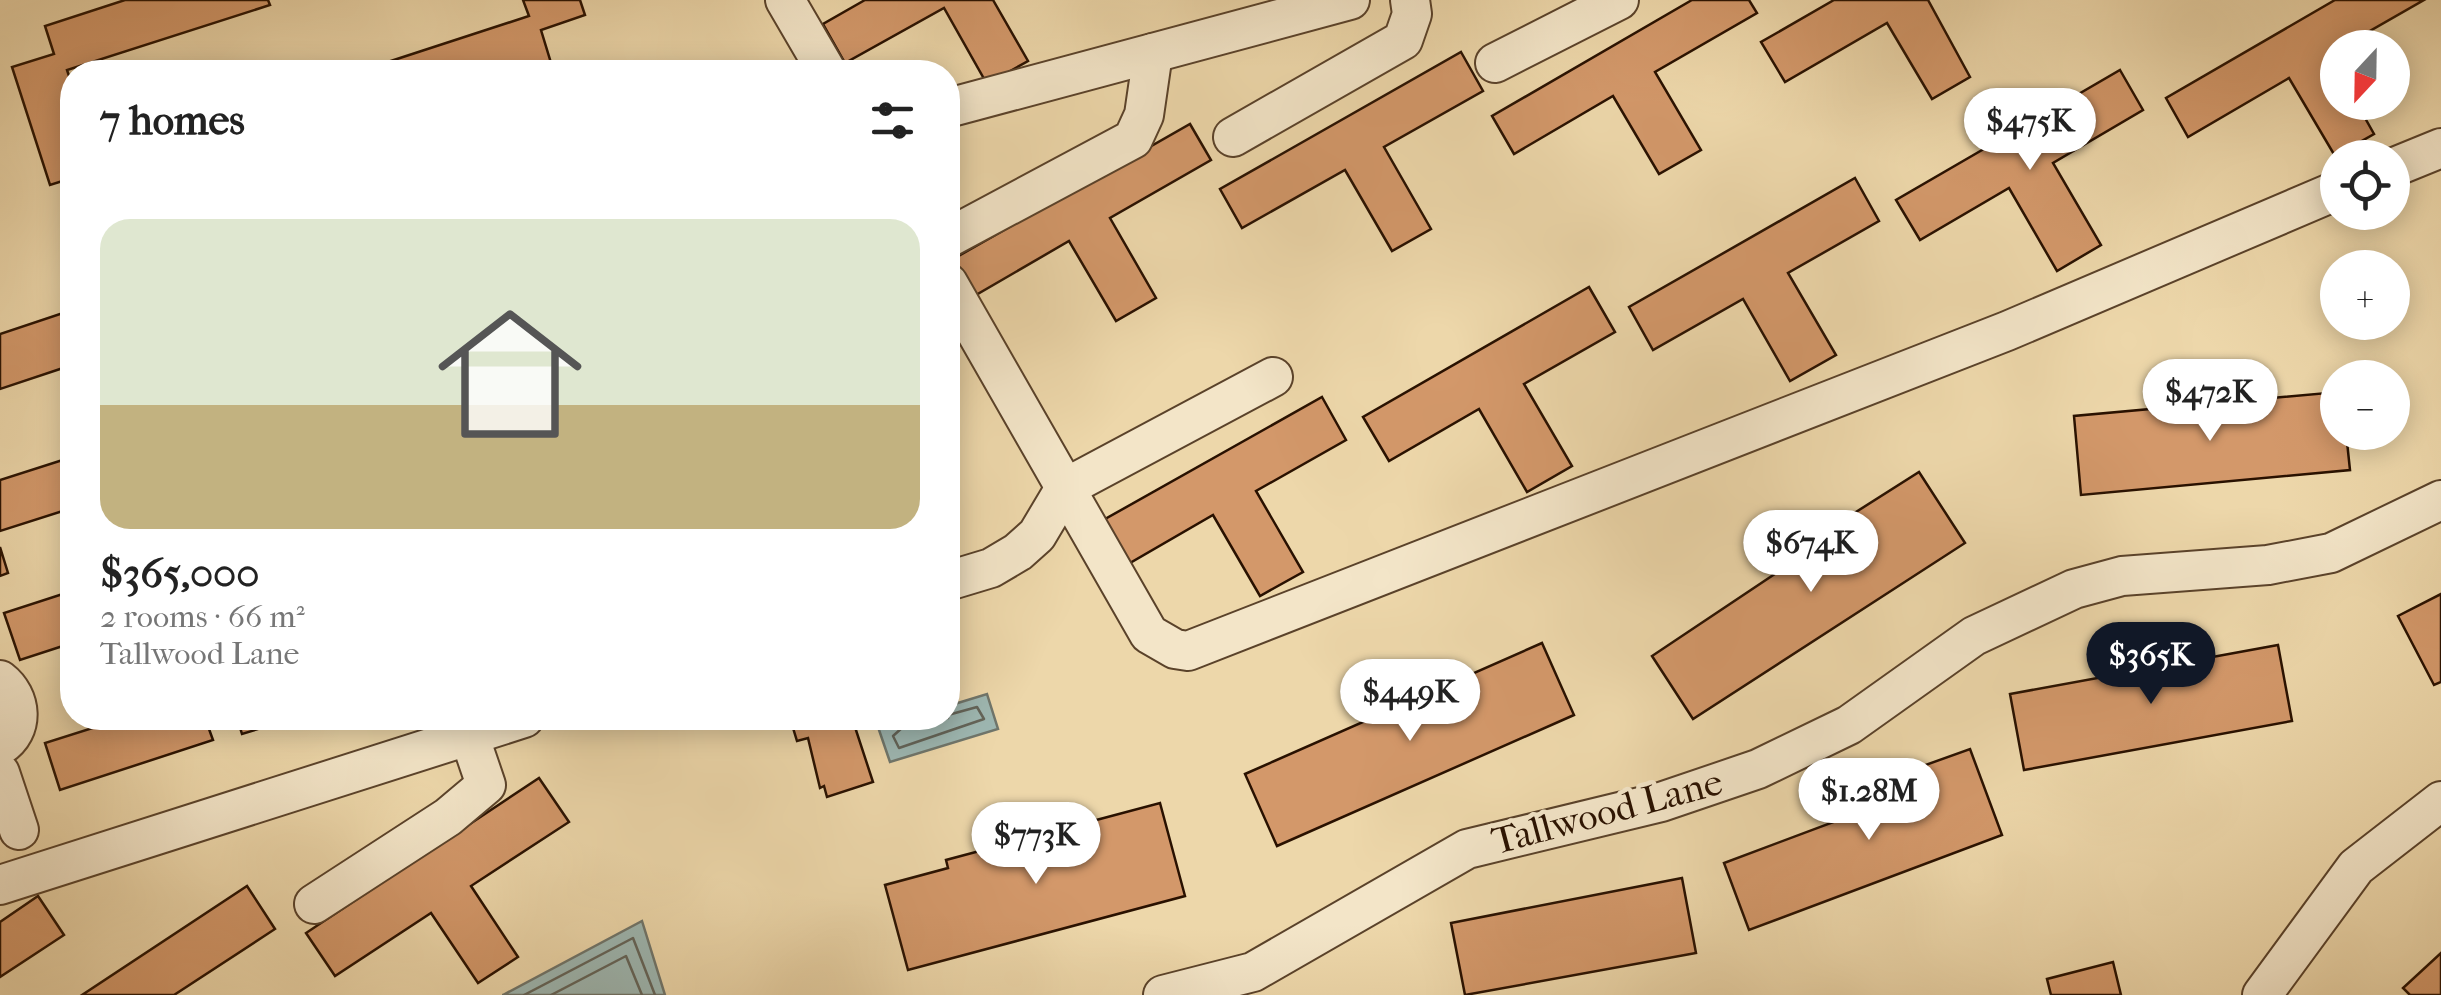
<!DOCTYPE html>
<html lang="en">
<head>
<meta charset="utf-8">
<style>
	body { margin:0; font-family:"IM FELL French Canon",serif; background:#f2f2f2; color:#222; height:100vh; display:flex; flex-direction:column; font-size:38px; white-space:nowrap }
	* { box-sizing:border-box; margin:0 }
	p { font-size:32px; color:#767676 }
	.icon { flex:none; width:55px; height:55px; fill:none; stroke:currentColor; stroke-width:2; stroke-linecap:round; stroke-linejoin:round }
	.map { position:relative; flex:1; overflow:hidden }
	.sheet { position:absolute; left:60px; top:60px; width:900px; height:670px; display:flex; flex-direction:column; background:#fff; border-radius:40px; box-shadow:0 5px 25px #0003 }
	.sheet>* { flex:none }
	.needle { width:65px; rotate:202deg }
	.fabs { position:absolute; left:2320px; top:30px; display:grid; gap:20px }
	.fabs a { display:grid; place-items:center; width:90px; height:90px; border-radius:50%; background:#fff; box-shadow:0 5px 25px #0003; font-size:50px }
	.price { position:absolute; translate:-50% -85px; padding:0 22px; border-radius:35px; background:#fff; color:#222; font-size:32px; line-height:65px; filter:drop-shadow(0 2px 5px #0008) }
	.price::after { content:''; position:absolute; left:50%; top:60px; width:30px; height:22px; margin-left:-15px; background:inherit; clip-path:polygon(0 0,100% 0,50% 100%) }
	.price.active { background:#111827; color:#fff }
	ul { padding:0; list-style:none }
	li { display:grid; align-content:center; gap:20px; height:530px; padding:0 40px }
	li+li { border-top:2px solid #e0e0e0 }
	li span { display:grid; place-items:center; height:310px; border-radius:30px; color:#555 }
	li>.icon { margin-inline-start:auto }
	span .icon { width:180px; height:180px; fill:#fffc; stroke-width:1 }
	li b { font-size:42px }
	h2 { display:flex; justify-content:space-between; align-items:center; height:120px; padding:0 40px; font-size:42px }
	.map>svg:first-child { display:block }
	.water { fill:#9db7b2; stroke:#6f756b; stroke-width:2.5 }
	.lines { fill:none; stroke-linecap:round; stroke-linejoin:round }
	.shore { stroke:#636459; stroke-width:2.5 }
	.building { fill:#d3986a; stroke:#291100; stroke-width:2.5 }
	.minor-casing { stroke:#5a422a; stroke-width:42 }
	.minor { stroke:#f3e5c8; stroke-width:38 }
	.labels { text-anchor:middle; stroke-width:9; stroke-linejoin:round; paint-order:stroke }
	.street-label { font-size:38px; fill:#291100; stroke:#f3e5c8 }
</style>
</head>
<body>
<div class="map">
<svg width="2441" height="995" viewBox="0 0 2441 995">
	<rect width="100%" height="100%" fill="#edd7aa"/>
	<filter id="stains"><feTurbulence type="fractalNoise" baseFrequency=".002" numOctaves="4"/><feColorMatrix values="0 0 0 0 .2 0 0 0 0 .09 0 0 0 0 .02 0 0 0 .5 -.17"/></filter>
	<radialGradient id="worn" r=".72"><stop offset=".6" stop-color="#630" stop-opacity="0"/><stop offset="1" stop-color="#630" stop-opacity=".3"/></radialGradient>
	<g class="water">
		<path d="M987 694 998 729 890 762 878 727 910 718H948V706Z"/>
		<path d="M642 921 665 995H502H503Z"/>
	</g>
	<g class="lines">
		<g class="shore">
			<path d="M905 718 903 727 893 736 899 748 984 719 977 707 948 715"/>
			<path d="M524 995 633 938 655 995"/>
			<path d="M551 995 626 956 642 995"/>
		</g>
	</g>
	<g class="building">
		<path d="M125 0H268L270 5 67 70 72 85V178L50 185 12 67 54 54 45 26Z"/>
		<path d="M523 0H580L585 15 541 30 551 63 522 72H357L529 16Z"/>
		<path d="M865 0H993L1028 61 987 84 944 8 845 63 823 24Z"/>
		<path d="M1692 0H1749L1757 13 1655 72 1701 150 1659 174 1613 96 1514 154 1492 116Z"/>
		<path d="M1834 0H1928L1970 77 1932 99 1887 23 1785 82 1761 42Z"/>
		<path d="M2335 0H2424L2328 55 2338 71V102H2356L2374 134 2335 156 2289 78 2188 137 2166 98Z"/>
		<path d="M1461 52 1483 91 1384 147 1431 229 1392 251 1345 170 1242 228 1220 189Z"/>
		<path d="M2120 70 2143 110 2053 163 2101 245 2057 271 2009 188 1920 240 1896 200Z"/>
		<path d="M1190 124 1211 160 1110 218 1156 298 1116 321 1069 241 969 299 948 262Z"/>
		<path d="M1855 178 1879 221 1788 273 1836 355 1790 381 1743 299 1653 350 1629 307Z"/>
		<path d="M1589 287 1615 332 1524 384 1572 466 1527 492 1479 409 1389 461 1363 417Z"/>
		<path d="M72 310V365L0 389V334Z"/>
		<path d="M2338 392V432H2346L2350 470 2081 495 2074 416Z"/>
		<path d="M1322 397 1346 440 1256 491 1303 572 1260 596 1213 515 1123 567 1098 523Z"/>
		<path d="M72 457V508L0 531V480Z"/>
		<path d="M1919 472 1965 543 1693 719 1652 656 1830 537 1826 531Z"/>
		<path d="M0 547 8 573 0 576Z"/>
		<path d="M72 591V643L20 660 4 613Z"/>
		<path d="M2441 594V682L2434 685 2398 616Z"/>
		<path d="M1542 643 1574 715 1277 846 1245 774Z"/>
		<path d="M2278 645 2292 721 2024 770 2010 694Z"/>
		<path d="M124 718H205L213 740 60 790 45 743Z"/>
		<path d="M237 718H294L242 734Z"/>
		<path d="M790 718H862L853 721 873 782 827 797 824 786 820 788 808 738 797 741Z"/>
		<path d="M1970 749 2002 835 1749 930 1724 863 1903 796 1895 776Z"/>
		<path d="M539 778 569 822 471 886 518 957 478 983 431 913 335 976 306 933Z"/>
		<path d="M1160 803 1185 896 908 970 885 885 948 868 946 860Z"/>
		<path d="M1682 878 1696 953 1465 995 1451 923Z"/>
		<path d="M247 886 275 929 174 995H82Z"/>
		<path d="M38 896 64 935 0 977V922Z"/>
		<path d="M2441 953V995H2410L2403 988Z"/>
		<path d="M2113 962 2121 995H2051L2047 979Z"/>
	</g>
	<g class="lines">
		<defs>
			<g id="minor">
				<path d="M785 0 827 72"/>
				<path d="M1495 63 1619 0"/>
				<path d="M948 108 1350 0"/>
				<path d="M1233 137 1403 40 1412 14 1410 0"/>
				<path d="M2392 168 2441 148"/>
				<path d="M948 238 1133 139 1144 115 1153 53"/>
				<path d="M948 283 1149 634 1175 649 1188 651 2007 331 2338 190"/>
				<path d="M948 581 991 568 1018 552 1037 535 1065 488 1273 377"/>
				<path d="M0 680C22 697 25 730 0 746"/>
				<path d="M0 773 19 830"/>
				<path d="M0 885 524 718"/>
				<path d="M314 904 448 817 486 785 469 735"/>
				<path d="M1163 995 1253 972 1467 849 1661 802 1758 769 1849 725 1974 636 2074 589 2122 576 2268 565 2331 553 2441 500"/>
				<path d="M2262 995 2356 867 2441 801"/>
			</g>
		</defs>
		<use href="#minor" class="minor-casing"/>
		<use href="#minor" class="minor"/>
	</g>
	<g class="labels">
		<g class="street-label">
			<text transform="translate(1607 811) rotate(-15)" y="13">Tallwood Lane</text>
		</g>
	</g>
	<rect width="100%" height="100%" filter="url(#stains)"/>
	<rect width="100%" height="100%" fill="url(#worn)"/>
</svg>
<div class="fabs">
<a><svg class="needle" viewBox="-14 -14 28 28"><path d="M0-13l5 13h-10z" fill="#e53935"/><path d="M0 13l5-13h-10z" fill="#767676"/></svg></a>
<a><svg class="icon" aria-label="locate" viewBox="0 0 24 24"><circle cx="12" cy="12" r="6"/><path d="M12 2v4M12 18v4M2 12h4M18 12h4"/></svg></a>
<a>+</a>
<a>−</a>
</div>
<b class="price" style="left:2030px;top:173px">$475K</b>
<b class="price" style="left:2210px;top:444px">$472K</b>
<b class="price" style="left:1811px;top:595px">$674K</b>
<b class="price active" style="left:2151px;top:707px">$365K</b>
<b class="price" style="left:1410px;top:744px">$449K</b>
<b class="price" style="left:1869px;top:843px">$1.28M</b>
<b class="price" style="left:1036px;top:887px">$773K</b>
<section class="sheet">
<h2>7 homes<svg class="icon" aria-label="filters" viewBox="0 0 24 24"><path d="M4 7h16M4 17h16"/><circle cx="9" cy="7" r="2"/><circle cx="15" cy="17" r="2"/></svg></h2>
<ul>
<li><span style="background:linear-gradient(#dfe7d0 60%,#c2b280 0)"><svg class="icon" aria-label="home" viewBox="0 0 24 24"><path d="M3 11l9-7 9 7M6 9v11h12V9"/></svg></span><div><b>$365,000</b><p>2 rooms · 66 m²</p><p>Tallwood Lane</p></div></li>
</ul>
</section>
</div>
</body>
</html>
